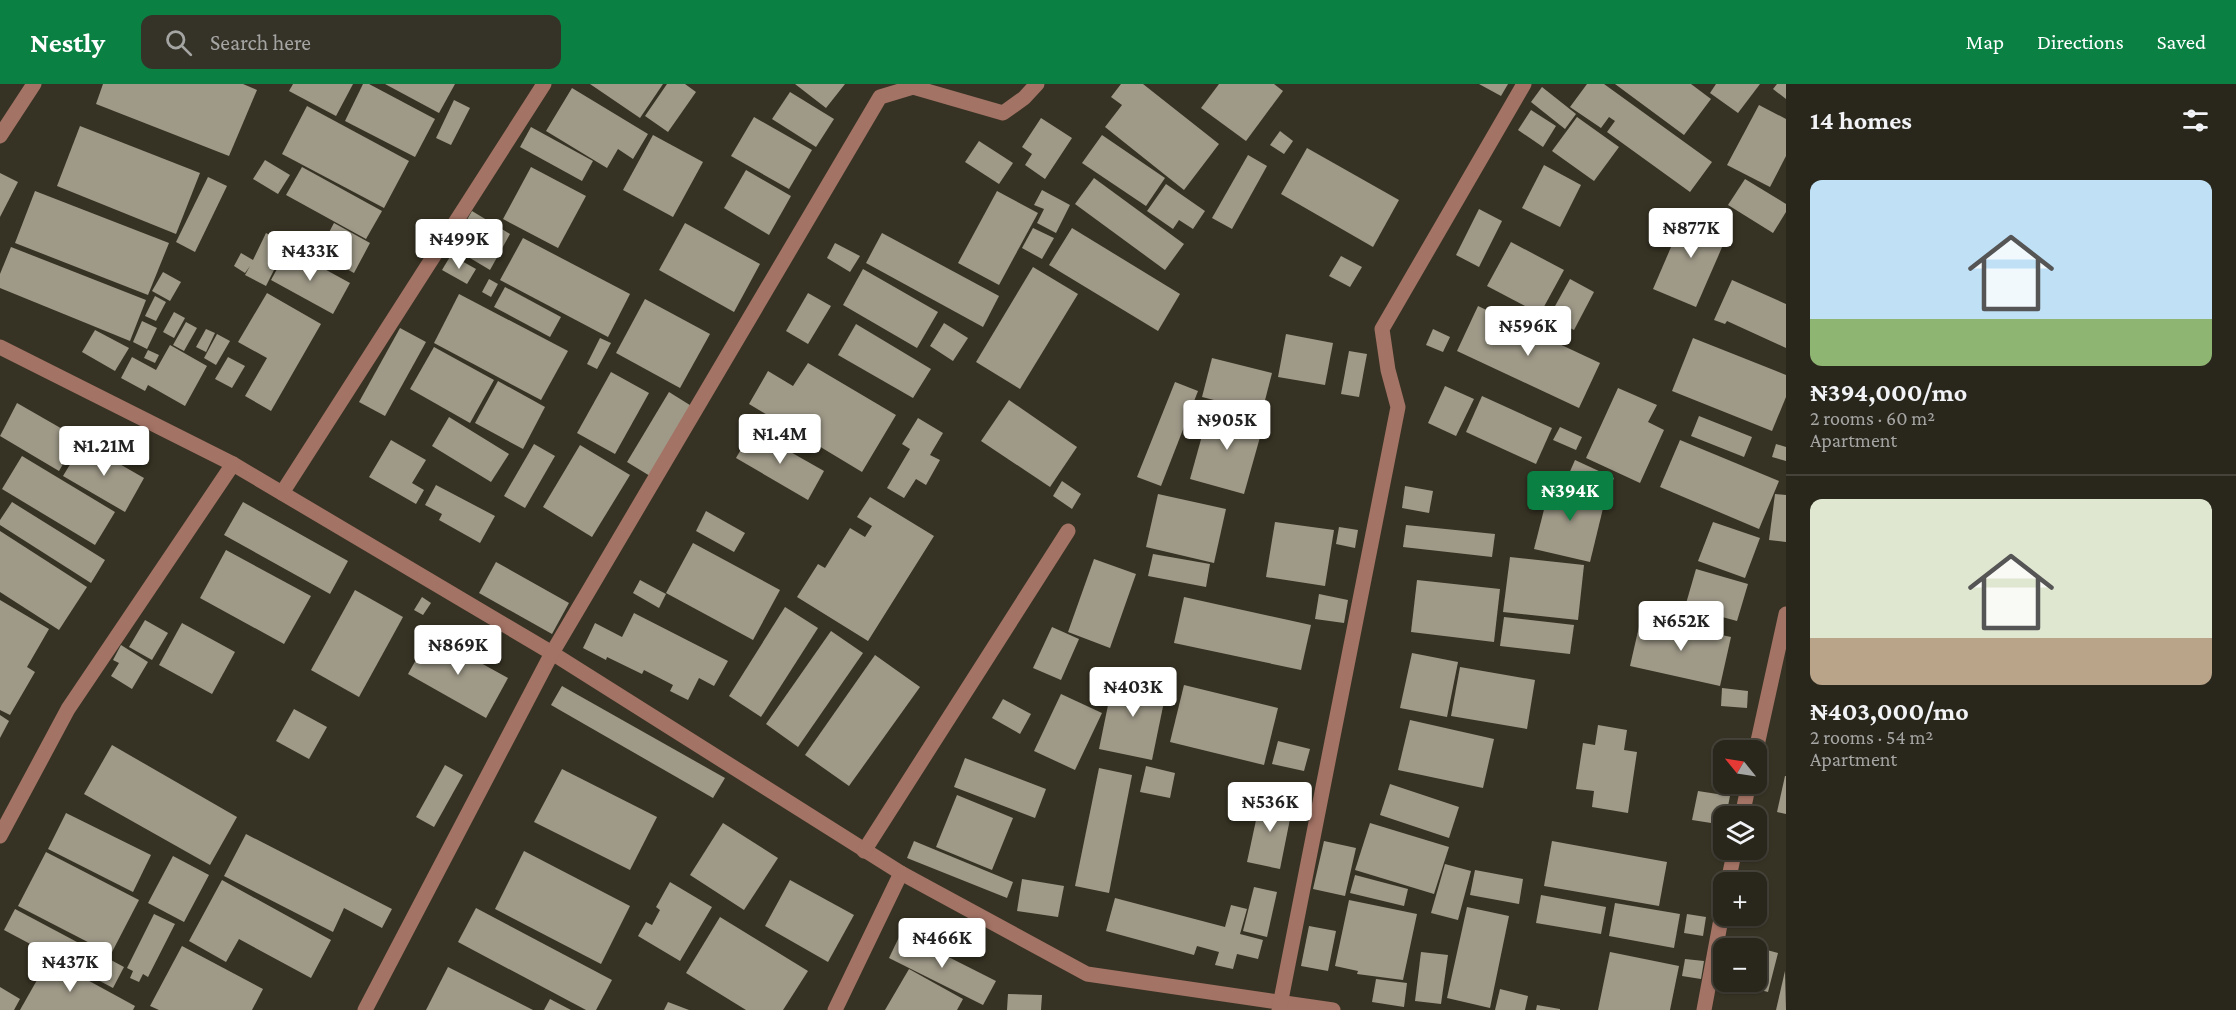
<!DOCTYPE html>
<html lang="en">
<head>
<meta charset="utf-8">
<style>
	body { margin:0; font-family:"Crimson Pro",serif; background:#353228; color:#f1f3f6; height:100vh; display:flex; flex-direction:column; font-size:22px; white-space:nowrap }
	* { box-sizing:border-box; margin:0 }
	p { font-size:20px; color:#a5a5a3 }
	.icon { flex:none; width:33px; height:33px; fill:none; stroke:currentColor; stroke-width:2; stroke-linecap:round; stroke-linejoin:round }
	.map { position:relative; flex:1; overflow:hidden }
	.drawer { display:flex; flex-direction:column; background:#29261b; width:450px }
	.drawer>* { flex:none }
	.needle { width:39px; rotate:300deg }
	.fabs { position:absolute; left:1713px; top:656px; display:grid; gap:12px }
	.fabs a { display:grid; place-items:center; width:54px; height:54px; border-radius:12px; background:#29261b; box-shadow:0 2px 4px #0004,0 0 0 2px #45433a; font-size:30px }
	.price { position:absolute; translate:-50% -51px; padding:0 14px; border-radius:6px; background:#fff; color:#222; font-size:20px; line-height:39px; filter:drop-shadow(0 2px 3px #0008) }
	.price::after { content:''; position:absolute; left:50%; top:36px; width:18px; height:14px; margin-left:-9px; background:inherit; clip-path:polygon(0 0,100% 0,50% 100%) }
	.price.on { background:#0b8043; color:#fff }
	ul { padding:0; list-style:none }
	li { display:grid; align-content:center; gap:12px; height:318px; padding:0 24px }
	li+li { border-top:2px solid #45433a }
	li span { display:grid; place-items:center; height:186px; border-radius:12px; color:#555 }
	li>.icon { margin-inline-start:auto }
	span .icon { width:108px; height:108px; fill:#fffc; stroke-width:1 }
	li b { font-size:26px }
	h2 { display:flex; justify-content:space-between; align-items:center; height:72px; padding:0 24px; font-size:26px }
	header { display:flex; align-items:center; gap:36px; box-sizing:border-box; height:84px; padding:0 30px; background:#0b8043; color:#fff }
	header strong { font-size:28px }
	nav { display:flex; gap:33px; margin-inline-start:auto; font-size:21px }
	.search { width:420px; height:54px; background:#353228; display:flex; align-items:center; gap:15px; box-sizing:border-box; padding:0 21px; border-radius:12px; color:#a5a5a3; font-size:22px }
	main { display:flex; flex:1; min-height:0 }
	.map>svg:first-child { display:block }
	.building { fill:#9f9a88 }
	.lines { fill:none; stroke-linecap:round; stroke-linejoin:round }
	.minor { stroke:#a37365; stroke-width:15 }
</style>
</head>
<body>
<header>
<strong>Nestly</strong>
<div class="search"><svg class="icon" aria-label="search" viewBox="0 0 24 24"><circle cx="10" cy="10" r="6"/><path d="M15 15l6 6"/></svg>Search here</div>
<nav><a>Map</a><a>Directions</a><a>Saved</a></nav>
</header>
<main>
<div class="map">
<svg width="1786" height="926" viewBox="0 0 1786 926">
	<rect width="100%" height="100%" fill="#373324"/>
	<g class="building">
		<path d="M103 0H243L257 6 229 72 96 20Z"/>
		<path d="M293 0H353L336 32 289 7Z"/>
		<path d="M363 0H369L435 35 415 73 345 37Z"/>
		<path d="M385 0H455L439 29Z"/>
		<path d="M590 0H663L640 34Z"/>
		<path d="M667 0H685L696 8 668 48 645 32Z"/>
		<path d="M795 0H845L826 24Z"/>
		<path d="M1121 0H1143L1219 60 1184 106 1105 43 1122 21 1111 13Z"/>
		<path d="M1219 0H1274L1283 7 1246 57 1201 24Z"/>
		<path d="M1479 0H1508L1501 12Z"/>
		<path d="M1587 0H1604L1712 78 1690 108 1607 48 1615 37 1609 33 1601 44 1570 23Z"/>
		<path d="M1615 0H1691L1711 15 1684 51Z"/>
		<path d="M1716 0H1760L1738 29 1710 9Z"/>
		<path d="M1777 0H1786V15L1773 5Z"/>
		<path d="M1542 3 1576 30 1565 45 1531 18Z"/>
		<path d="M572 4 648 50 633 75 618 65 607 84 546 47Z"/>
		<path d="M790 8 834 35 816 63 772 35Z"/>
		<path d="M454 16 470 24 451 61 436 54Z"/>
		<path d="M1759 21 1786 35V72L1770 103 1727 81Z"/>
		<path d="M307 22 409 77 384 124 282 70Z"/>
		<path d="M1531 26 1556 42 1543 63 1518 46Z"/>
		<path d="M754 33 812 66 789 105 731 72Z"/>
		<path d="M1577 33 1619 63 1594 97 1552 67Z"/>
		<path d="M1041 34 1072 54 1045 95 1025 81 1032 70 1022 63Z"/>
		<path d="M80 42 200 89 176 150 57 102Z"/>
		<path d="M531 43 593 77 582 97 520 63Z"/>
		<path d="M1280 47 1293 57 1284 70 1270 61Z"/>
		<path d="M653 51 703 78 673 133 623 106Z"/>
		<path d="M1102 51 1165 94 1146 122 1082 79Z"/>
		<path d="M979 57 1013 79 999 100 965 78Z"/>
		<path d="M1307 64 1399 116 1373 163 1281 110Z"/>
		<path d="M1248 71 1267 82 1232 145 1212 134Z"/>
		<path d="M265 76 290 91 278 110 253 95Z"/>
		<path d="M1544 81 1581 101 1560 143 1522 124Z"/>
		<path d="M302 83 382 127 366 155 286 111Z"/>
		<path d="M531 83 586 112 558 164 503 135Z"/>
		<path d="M746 86 791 112 769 151 724 124Z"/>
		<path d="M0 89 18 98 0 133Z"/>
		<path d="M208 93 227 102 195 168 176 158Z"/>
		<path d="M1094 94 1184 160 1165 186 1075 120Z"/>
		<path d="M1745 95 1786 120V128L1773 149 1728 121Z"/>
		<path d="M1166 100 1205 127 1193 145 1179 136 1173 145 1147 127Z"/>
		<path d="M1042 106 1070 121 1056 149 1037 139 1044 125 1034 121Z"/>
		<path d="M35 107 169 159 148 211 15 159Z"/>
		<path d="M997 107 1038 129 999 201 958 179Z"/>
		<path d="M1479 125 1502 137 1479 183 1456 171Z"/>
		<path d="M1687 126 1730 145 1696 223 1653 205Z"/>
		<path d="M472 127 510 150 490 186 460 168 473 146 464 141Z"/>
		<path d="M334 139 370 159 354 189 318 169Z"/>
		<path d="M685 139 760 180 734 228 659 186Z"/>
		<path d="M1033 144 1054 154 1042 175 1022 164Z"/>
		<path d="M1072 144 1180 210 1158 247 1049 181Z"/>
		<path d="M266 149 287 160 266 202 245 191 250 182 245 189 234 182 241 169 253 176Z"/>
		<path d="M882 149 999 212 983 243 866 179Z"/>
		<path d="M523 154 630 210 608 253 500 196Z"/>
		<path d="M1511 158 1564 186 1540 230 1487 202Z"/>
		<path d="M835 159 860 172 850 188 827 174Z"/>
		<path d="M11 163 146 216 130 257 0 204V190Z"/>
		<path d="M288 165 350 199 333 230 271 196Z"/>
		<path d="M451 171 476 185 467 200 442 186Z"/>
		<path d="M1341 172 1362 183 1350 203 1329 192Z"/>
		<path d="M1033 183 1078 210 1020 305 976 278Z"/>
		<path d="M863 185 938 228 917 264 843 221Z"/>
		<path d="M163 188 181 198 170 217 152 207Z"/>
		<path d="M489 195 498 200 491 213 482 208Z"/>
		<path d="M1570 195 1594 208 1574 246 1549 233Z"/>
		<path d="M1732 196 1786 220V264L1727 237 1725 240 1714 236Z"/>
		<path d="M505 203 561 233 550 253 494 223Z"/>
		<path d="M267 209 321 240 271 327 245 312 267 274 238 258Z"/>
		<path d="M808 209 831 222 808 260 786 247Z"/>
		<path d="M459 210 568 267 541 316 434 259Z"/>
		<path d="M155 212 166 218 156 237 145 232Z"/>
		<path d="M645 215 710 250 680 304 616 269Z"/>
		<path d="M1478 222 1600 279 1579 324 1457 267Z"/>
		<path d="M174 228 185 234 174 254 163 248Z"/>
		<path d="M142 237 157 244 147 265 133 258Z"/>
		<path d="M186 238 197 244 184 267 173 261Z"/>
		<path d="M944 239 968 254 953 277 930 262Z"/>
		<path d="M856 240 931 285 913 314 838 271Z"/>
		<path d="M400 244 426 258 385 332 359 318Z"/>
		<path d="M206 245 215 249 206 268 196 263Z"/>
		<path d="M1433 245 1450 253 1443 268 1426 261Z"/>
		<path d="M95 246 129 264 115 287 82 268Z"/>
		<path d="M217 250 230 257 216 281 204 274Z"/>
		<path d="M1286 250 1333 259 1325 301 1278 293Z"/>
		<path d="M600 254 611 259 597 285 587 280Z"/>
		<path d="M1693 254 1786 291V313L1772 347 1672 307Z"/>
		<path d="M170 261 207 282 185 322 148 301 145 307 121 294 132 273 156 286Z"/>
		<path d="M434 263 494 296 470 339 410 305Z"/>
		<path d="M148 266 159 271 155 279 144 274Z"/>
		<path d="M1349 267 1367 270 1359 313 1341 310Z"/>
		<path d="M228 273 245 282 232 304 215 295Z"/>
		<path d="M1212 274 1272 289 1262 328 1202 313Z"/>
		<path d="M808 279 896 331 862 388 749 320 768 287 793 302Z"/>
		<path d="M611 288 649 309 615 370 577 349Z"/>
		<path d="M498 297 545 323 523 365 475 339Z"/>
		<path d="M1175 298 1198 307 1161 402 1137 393Z"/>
		<path d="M1445 302 1474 315 1456 352 1428 339Z"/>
		<path d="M1618 304 1657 321 1648 338 1664 346 1640 399 1586 374Z"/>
		<path d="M669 308 693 323 650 392 627 378Z"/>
		<path d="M1482 312 1552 344 1536 380 1466 348Z"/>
		<path d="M1009 316 1077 363 1050 403 981 357Z"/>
		<path d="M17 319 78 354 59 387 0 352Z"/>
		<path d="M1210 323 1264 339 1244 410 1190 395Z"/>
		<path d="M1699 332 1752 353 1744 373 1691 352Z"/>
		<path d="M449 333 509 370 491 398 432 362Z"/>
		<path d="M918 334 943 349 930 371 940 376 926 401 916 395 904 414 887 404 910 365 902 360Z"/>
		<path d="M1560 343 1582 353 1576 366 1553 356Z"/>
		<path d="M752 346 824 387 808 416 736 374Z"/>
		<path d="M391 356 426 376 412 399 424 406 416 420 369 393Z"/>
		<path d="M1680 356 1779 397 1759 445 1660 403Z"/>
		<path d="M83 359 144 394 125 428 63 392Z"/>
		<path d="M534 360 555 372 525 424 504 412Z"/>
		<path d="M1776 360 1786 363V377L1772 373Z"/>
		<path d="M580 361 630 391 592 453 543 423Z"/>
		<path d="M22 372 115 428 95 461 2 405Z"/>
		<path d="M1575 376 1614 394 1607 410 1568 392Z"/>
		<path d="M1062 397 1081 410 1072 425 1053 412Z"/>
		<path d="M1551 398 1606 412 1590 478 1534 465Z"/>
		<path d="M436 401 495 432 480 459 439 436 442 430 425 421Z"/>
		<path d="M1405 402 1433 407 1429 429 1402 424Z"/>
		<path d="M1158 410 1226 425 1214 479 1146 463Z"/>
		<path d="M1775 410 1786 411V458L1769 456Z"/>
		<path d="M870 413 934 452 868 557 797 513 818 480 825 484 850 444 865 453 872 442 857 433Z"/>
		<path d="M12 418 105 476 91 499 0 441V436Z"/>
		<path d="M243 418 348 477 330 510 224 451Z"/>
		<path d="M706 427 745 449 734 468 696 447Z"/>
		<path d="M1275 438 1334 446 1325 502 1266 493Z"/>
		<path d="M1713 438 1760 454 1745 494 1698 477Z"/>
		<path d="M1406 441 1495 450 1492 473 1403 463Z"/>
		<path d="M1339 443 1358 446 1355 464 1336 460Z"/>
		<path d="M0 447 87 503 59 546 0 508Z"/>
		<path d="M693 459 780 506 753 556 666 509Z"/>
		<path d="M226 466 311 512 284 560 200 514Z"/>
		<path d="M1153 470 1210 480 1206 503 1148 492Z"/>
		<path d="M1510 473 1584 481 1578 536 1503 528Z"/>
		<path d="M1094 475 1136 490 1110 564 1068 548Z"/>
		<path d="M496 478 569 519 552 550 479 509Z"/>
		<path d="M1696 485 1748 500 1737 537 1685 523Z"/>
		<path d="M640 496 666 510 659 524 633 509Z"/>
		<path d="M1417 496 1500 505 1494 558 1411 548Z"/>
		<path d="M355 506 403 533 359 613 311 586Z"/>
		<path d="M1319 510 1348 516 1344 539 1315 535Z"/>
		<path d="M422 513 431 519 423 531 414 526Z"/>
		<path d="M1184 513 1311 541 1301 586 1174 559Z"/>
		<path d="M0 516 49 545 27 583 35 588 10 631 0 626Z"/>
		<path d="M785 523 818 544 761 633 729 612Z"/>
		<path d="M634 529 728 577 714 602 699 594 688 616 670 607 673 601 644 586 642 590 607 573 606 576 583 564 595 539 622 553Z"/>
		<path d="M1504 533 1574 541 1570 570 1500 562Z"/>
		<path d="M1641 534 1731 553 1720 602 1630 582Z"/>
		<path d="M145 536 168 549 152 576 129 563Z"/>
		<path d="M182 539 235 568 212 610 159 581Z"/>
		<path d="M1052 543 1079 555 1061 596 1033 584Z"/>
		<path d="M831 547 863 569 798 663 766 640Z"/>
		<path d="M430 551 508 594 486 634 408 590Z"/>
		<path d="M121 561 148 578 132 605 111 592 119 579 113 576Z"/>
		<path d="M1412 569 1458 578 1447 633 1400 624Z"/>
		<path d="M875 571 920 603 849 702 805 671Z"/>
		<path d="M1460 583 1535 596 1527 645 1451 632Z"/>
		<path d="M1114 592 1167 603 1152 676 1099 665Z"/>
		<path d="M1184 601 1278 624 1264 681 1170 658Z"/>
		<path d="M562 602 725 694 713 714 551 621Z"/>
		<path d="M1722 604 1748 607 1747 624 1721 622Z"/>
		<path d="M1061 610 1102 629 1075 686 1034 667Z"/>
		<path d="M1003 615 1031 630 1020 650 992 634Z"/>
		<path d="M294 625 327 643 309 675 276 657Z"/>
		<path d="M0 631 9 637 0 654Z"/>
		<path d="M1410 636 1494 655 1483 704 1398 686Z"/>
		<path d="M1598 641 1627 646 1624 666 1637 668 1628 729 1592 723 1594 707 1576 705 1583 659 1595 661Z"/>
		<path d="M1278 657 1310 665 1304 687 1272 680Z"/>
		<path d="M112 661 237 733 210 781 84 710Z"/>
		<path d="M965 674 1046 705 1035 734 954 703Z"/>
		<path d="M445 681 463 691 434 743 416 733Z"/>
		<path d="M1146 682 1175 689 1170 714 1140 708Z"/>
		<path d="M1099 684 1132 691 1109 809 1075 802Z"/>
		<path d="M562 685 657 733 630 786 534 738Z"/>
		<path d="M1785 692H1786V730L1777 728Z"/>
		<path d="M1390 700 1459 723 1449 754 1380 731Z"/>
		<path d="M1698 707 1730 712 1726 732H1724V741L1692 736Z"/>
		<path d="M957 711 1013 734 992 786 936 763Z"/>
		<path d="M1261 713 1293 720 1280 785 1247 778Z"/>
		<path d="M66 729 151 771 133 808 48 765Z"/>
		<path d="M723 739 778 774 744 826 690 791Z"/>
		<path d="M1370 739 1449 763 1434 810 1355 786Z"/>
		<path d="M246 750 392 825 382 844 344 824 333 848 224 792Z"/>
		<path d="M914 757 1013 798 1007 814 907 774Z"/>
		<path d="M1324 757 1356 764 1345 812 1313 805Z"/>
		<path d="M1552 757 1667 778 1659 822 1544 802Z"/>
		<path d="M524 767 630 822 601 880 495 825Z"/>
		<path d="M46 768 139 816 111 870 18 822Z"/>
		<path d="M173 772 209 791 184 838 148 819Z"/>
		<path d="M1445 780 1471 787 1458 836 1431 829Z"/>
		<path d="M1475 786 1523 795 1519 820 1470 811Z"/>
		<path d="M1355 791 1408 805 1404 822 1350 809Z"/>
		<path d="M1022 795 1064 802 1058 833 1017 827Z"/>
		<path d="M222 796 331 856 311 894 239 855 226 878 189 857Z"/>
		<path d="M790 796 854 831 828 878 765 842Z"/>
		<path d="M670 798 712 823 680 877 638 852 646 838 652 841 660 826 656 823Z"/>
		<path d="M1254 803 1277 808 1267 853 1243 847Z"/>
		<path d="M1541 811 1606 823 1601 850 1536 839Z"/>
		<path d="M1115 814 1225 843 1231 821 1247 825 1240 850 1263 856 1258 875 1237 870 1233 885 1215 881 1219 868 1197 862 1194 871 1106 847Z"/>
		<path d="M1349 816 1417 830 1403 896 1357 890 1358 887 1335 882Z"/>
		<path d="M1615 819 1680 830 1674 864 1609 852Z"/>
		<path d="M1467 823 1509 832 1490 924 1447 914Z"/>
		<path d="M476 824 612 896 596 926H586L458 858Z"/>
		<path d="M15 825 124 883 113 904 4 846Z"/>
		<path d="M154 830 175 840 148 893 143 890 139 898 130 894 133 887 127 884Z"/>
		<path d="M1687 830 1706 833 1703 852 1684 849Z"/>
		<path d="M720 833 808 887 783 926H746L686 889Z"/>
		<path d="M1309 842 1336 847 1328 887 1301 882Z"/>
		<path d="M901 849 996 897 983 921 889 874Z"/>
		<path d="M182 862 263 905 252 926H159L150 922Z"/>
		<path d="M1756 863 1778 869 1768 908 1737 900 1738 897H1756Z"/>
		<path d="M1421 868 1448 871 1441 920 1415 917Z"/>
		<path d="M1610 868 1679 882 1670 926H1598Z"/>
		<path d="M49 875 135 922 133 926H20Z"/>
		<path d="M1685 875 1704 877 1701 895 1682 892Z"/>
		<path d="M448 883 533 926H426Z"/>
		<path d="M909 885 963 915 957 926H885Z"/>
		<path d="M1785 887 1786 926H1776Z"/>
		<path d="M1376 895 1407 899 1404 923 1372 918Z"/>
		<path d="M0 903 20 915 14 926H0Z"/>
		<path d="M1500 905 1528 912 1525 926H1495Z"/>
		<path d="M1008 910 1042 911 1041 926H1007Z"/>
		<path d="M550 915 571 926H544Z"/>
		<path d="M668 918 689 926H664Z"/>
		<path d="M1537 921 1560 925V926H1536Z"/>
	</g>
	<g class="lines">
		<g class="minor">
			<path d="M0 52 34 0"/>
			<path d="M0 263 233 380 552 569 901 789 1087 890 1333 926"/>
			<path d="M282 409 544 0"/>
			<path d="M1756 666 1786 530"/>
			<path d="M1742 732 1749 699"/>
			<path d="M0 752 68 625 233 380"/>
			<path d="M864 767 1068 447"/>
			<path d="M1728 798 1735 765"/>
			<path d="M365 926 552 569 880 13 913 3 1003 29 1024 14 1037 0"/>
			<path d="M835 926 901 789"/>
			<path d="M1279 926 1398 323 1388 286 1382 245 1524 0"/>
			<path d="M1704 926 1724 819"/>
		</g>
	</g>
</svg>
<div class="fabs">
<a><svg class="needle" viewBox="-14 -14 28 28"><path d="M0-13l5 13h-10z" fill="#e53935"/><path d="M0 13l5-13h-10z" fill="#a5a5a3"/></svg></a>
<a><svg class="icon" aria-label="layers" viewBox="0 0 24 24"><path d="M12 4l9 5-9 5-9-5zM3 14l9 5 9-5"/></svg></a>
<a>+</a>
<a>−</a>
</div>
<b class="price" style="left:1691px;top:175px">₦877K</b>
<b class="price" style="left:459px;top:186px">₦499K</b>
<b class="price" style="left:310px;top:198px">₦433K</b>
<b class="price" style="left:1528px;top:273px">₦596K</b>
<b class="price" style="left:1227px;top:367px">₦905K</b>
<b class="price" style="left:780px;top:381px">₦1.4M</b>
<b class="price" style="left:104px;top:393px">₦1.21M</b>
<b class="price on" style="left:1570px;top:438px">₦394K</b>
<b class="price" style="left:1681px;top:568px">₦652K</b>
<b class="price" style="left:458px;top:592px">₦869K</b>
<b class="price" style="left:1133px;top:634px">₦403K</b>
<b class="price" style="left:1270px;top:749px">₦536K</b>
<b class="price" style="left:942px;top:885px">₦466K</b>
<b class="price" style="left:70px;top:909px">₦437K</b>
</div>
<section class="drawer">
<h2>14 homes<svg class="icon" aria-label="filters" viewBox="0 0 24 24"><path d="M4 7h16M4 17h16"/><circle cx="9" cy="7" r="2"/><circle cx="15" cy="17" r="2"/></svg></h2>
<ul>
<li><span style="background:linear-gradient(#bfe0f5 75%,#8fb573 0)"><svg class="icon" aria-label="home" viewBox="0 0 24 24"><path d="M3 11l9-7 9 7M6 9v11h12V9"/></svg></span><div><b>₦394,000/mo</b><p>2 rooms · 60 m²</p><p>Apartment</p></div></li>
<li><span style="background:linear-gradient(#dfe7d0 75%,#b9a48a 0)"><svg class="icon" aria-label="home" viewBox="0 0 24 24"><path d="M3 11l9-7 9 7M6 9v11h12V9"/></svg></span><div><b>₦403,000/mo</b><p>2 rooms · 54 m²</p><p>Apartment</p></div></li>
</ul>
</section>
</main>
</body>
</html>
